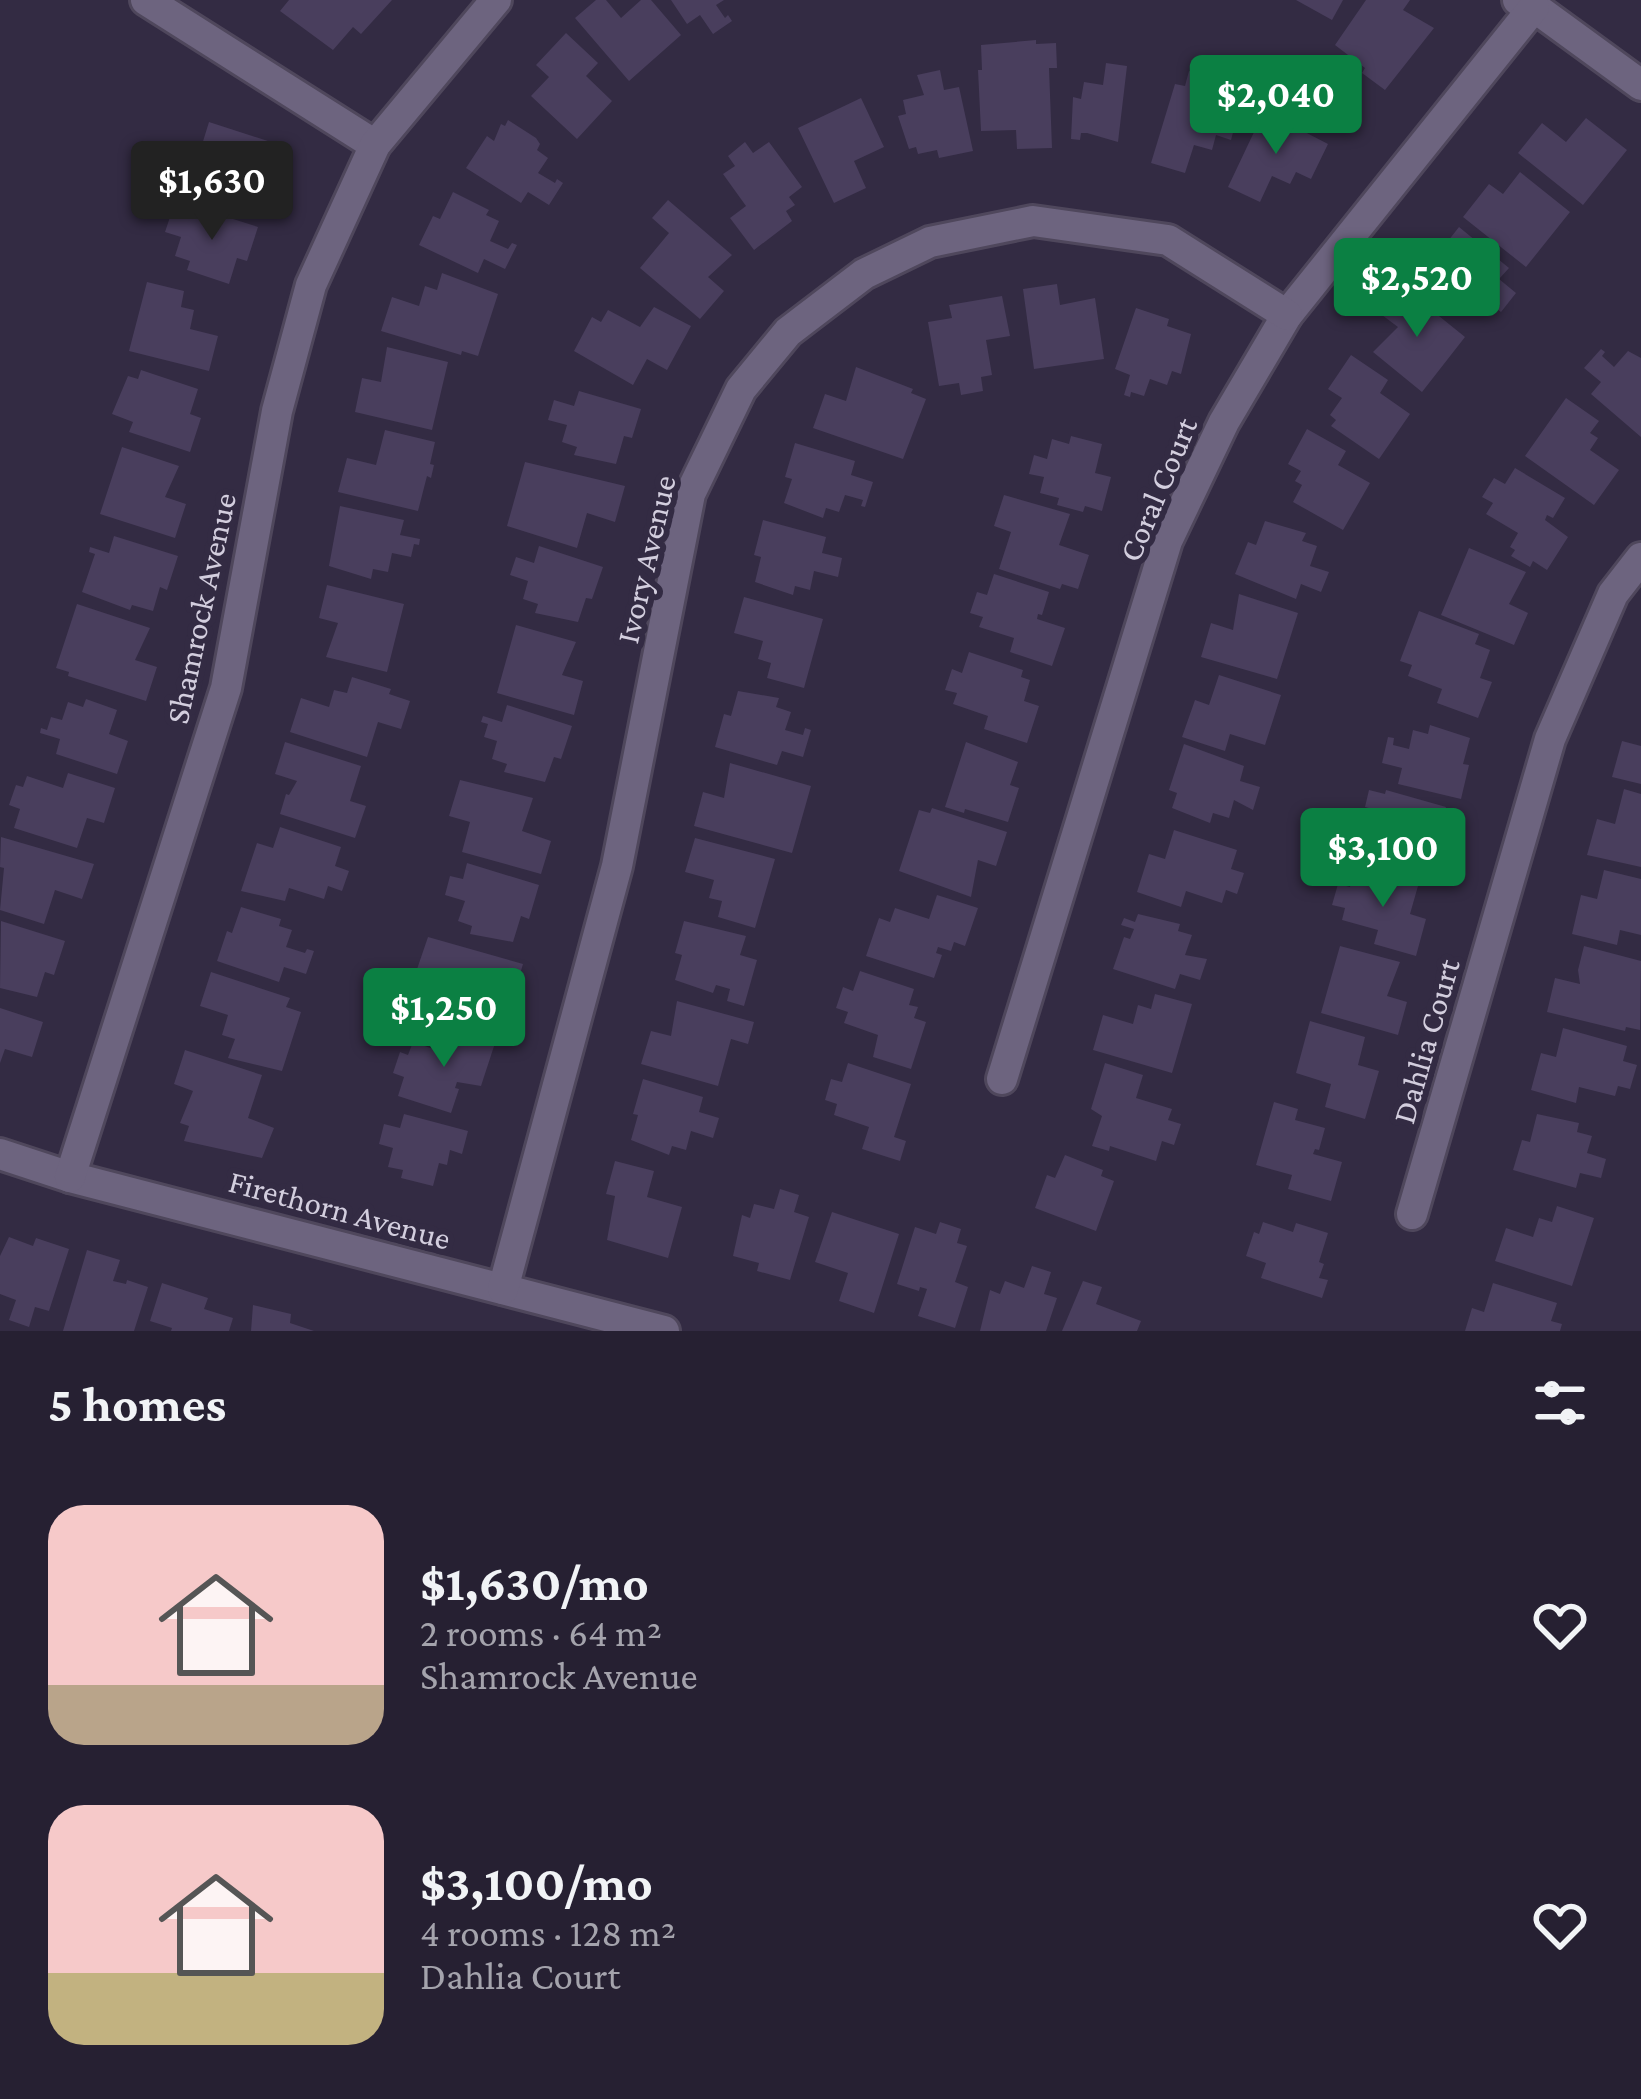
<!DOCTYPE html>
<html lang="en">
<head>
<meta charset="utf-8">
<style>
	body { margin:0; font-family:"Crimson Pro",serif; background:#2e283a; color:#f1f3f6; height:100vh; display:flex; flex-direction:column; font-size:45px; white-space:nowrap }
	* { box-sizing:border-box; margin:0 }
	p { font-size:39px; color:#a4a3ac }
	.icon { flex:none; width:66px; height:66px; fill:none; stroke:currentColor; stroke-width:2; stroke-linecap:round; stroke-linejoin:round }
	.map { position:relative; height:1331px; overflow:hidden }
	.details { display:flex; flex-direction:column; background:#262032; flex:1 }
	.details>* { flex:none }
	.price { position:absolute; translate:-50% -102px; padding:0 27px; border-radius:12px; background:#0b8043; color:#fff; font-size:39px; line-height:78px; filter:drop-shadow(0 3px 6px #0008) }
	.price::after { content:''; position:absolute; left:50%; top:72px; width:36px; height:27px; margin-left:-18px; background:inherit; clip-path:polygon(0 0,100% 0,50% 100%) }
	.price.current { background:#222; color:#fff }
	ul { padding:0; list-style:none }
	li { display:flex; align-items:center; gap:36px; height:300px; padding:0 48px }
	li span { display:grid; place-items:center; flex:none; width:336px; height:240px; border-radius:36px; color:#555 }
	li>.icon { margin-inline-start:auto }
	span .icon { width:144px; height:144px; fill:#fffc; stroke-width:1 }
	li b { font-size:51px }
	h2 { display:flex; justify-content:space-between; align-items:center; height:144px; padding:0 48px; font-size:51px }
	.map>svg:first-child { display:block }
	.building { fill:#493e5d }
	.lines { fill:none; stroke-linecap:round; stroke-linejoin:round }
	.street-casing { stroke:#4f475c; stroke-width:36 }
	.street { stroke:#6d647f; stroke-width:30 }
	.labels { text-anchor:middle; stroke-width:12; stroke-linejoin:round; paint-order:stroke }
	.street-label { font-size:33px; fill:#d3cede; stroke:#332b43 }
</style>
</head>
<body>
<div class="map">
<svg width="1641" height="1331" viewBox="0 0 1641 1331">
	<rect width="100%" height="100%" fill="#332b43"/>
	<g class="building">
		<path d="M289 0H392L361 34 353 27 333 50 280 11Z"/>
		<path d="M596 0H606L621 18 641 0H651L681 35 629 81 575 18Z"/>
		<path d="M671 0H724L716 5 725 18 728 15 732 21 713 34 700 15 687 24Z"/>
		<path d="M1296 0H1343L1332 20Z"/>
		<path d="M1366 0H1410L1403 10 1434 28 1385 90 1362 73 1365 68 1335 45Z"/>
		<path d="M566 33 598 63 586 76 612 101 577 139 531 96 549 77 536 65Z"/>
		<path d="M1036 40V44L1056 43 1057 68H1049L1052 148 1017 149 1016 130 981 131 978 70H982L981 45Z"/>
		<path d="M1106 63 1127 66 1118 142 1087 133H1081L1080 140 1071 139 1073 97 1081 99 1084 82 1103 85Z"/>
		<path d="M940 70 944 90 959 87 973 151 939 158 937 150 918 154 916 147 909 149 898 116 906 114 903 100 924 95 917 75Z"/>
		<path d="M1189 71 1245 87 1231 140 1216 135 1212 150 1194 145 1185 173 1151 163 1175 84 1185 86Z"/>
		<path d="M861 98 884 147 854 161 866 188 834 203 798 128Z"/>
		<path d="M1264 111 1328 144 1311 179 1296 172 1290 184 1272 176 1260 202 1228 187Z"/>
		<path d="M1586 118 1627 150 1583 205 1518 153 1542 123 1566 142Z"/>
		<path d="M508 120 536 138 540 144 537 150 548 158 538 173 555 183 557 179 563 183 549 205 528 192 521 203 466 168 487 136 494 141 501 124 505 126Z"/>
		<path d="M209 122 271 142 264 163 258 161 254 175 276 182 264 217 188 190Z"/>
		<path d="M745 142 753 153 769 142 802 187 789 197 795 205 786 211 792 221 754 250 730 218 746 206 723 174 735 166 728 156Z"/>
		<path d="M1520 172 1570 212 1526 267 1463 217 1489 184 1503 194Z"/>
		<path d="M453 192 489 210 486 215 499 221 490 241 508 249 512 243 517 245 505 269 484 259 478 273 419 245 433 216 440 219Z"/>
		<path d="M668 200 732 255 708 277 724 291 700 319 640 268 669 233 652 218Z"/>
		<path d="M195 207 258 227 247 261 237 258 229 284 187 270 190 261 175 256 181 237 165 232 171 214 188 219Z"/>
		<path d="M1459 227 1509 268 1499 279 1516 293 1501 312 1497 309 1500 305 1487 295 1475 308 1465 299 1458 307 1428 279 1443 260 1437 255Z"/>
		<path d="M442 273 498 294 478 356 462 351 461 355 381 331 392 297 419 306 425 286 437 290Z"/>
		<path d="M147 282 184 291 181 307 194 310 190 329 218 336 209 371 129 351Z"/>
		<path d="M1057 284 1060 305 1095 298 1104 359 1034 369 1023 289Z"/>
		<path d="M1403 287 1465 337 1422 392 1373 352 1398 327 1382 315Z"/>
		<path d="M1002 296 1010 336 986 340 992 375 981 377 983 391 961 395 959 383 939 386 928 322 952 318 949 305Z"/>
		<path d="M654 307 691 326 667 370 647 359 633 385 574 351 592 317 601 322 608 310 640 327Z"/>
		<path d="M1136 308 1169 319 1167 326 1191 334 1181 374 1172 371 1167 385 1150 379 1144 396 1131 392 1130 397 1124 395 1130 375 1115 369Z"/>
		<path d="M387 347 448 362 432 430 355 412 362 378 381 382Z"/>
		<path d="M1601 349 1605 352 1602 356 1614 367 1628 351 1641 358V437L1591 394 1601 382 1584 368Z"/>
		<path d="M1351 355 1388 380 1380 393 1410 414 1379 459 1331 426 1336 420 1330 415 1342 398 1328 389Z"/>
		<path d="M856 367 913 389 911 393 926 399 903 459 813 428 825 394 846 401Z"/>
		<path d="M141 370 198 389 190 414 201 418 190 452 129 432 133 422 112 414 128 376 138 379Z"/>
		<path d="M579 391 641 409 632 438 624 436 616 464 574 455 577 447 562 442 567 425 548 420 554 400 574 406Z"/>
		<path d="M1566 398 1599 421 1590 433 1598 438 1590 450 1619 470 1594 505 1525 456Z"/>
		<path d="M1307 429 1346 451 1338 465 1370 483 1343 530 1293 502 1302 485 1295 481 1301 471 1288 464Z"/>
		<path d="M385 430 435 442 430 464 434 465 431 478 427 476 418 511 338 492 347 458 376 465Z"/>
		<path d="M1071 436 1102 444 1095 473 1111 477 1102 511 1085 506 1083 512 1057 505 1059 498 1040 493 1044 477 1029 474 1034 455 1047 459 1052 439 1069 444Z"/>
		<path d="M795 443 855 461 851 475 873 482 865 507 861 506 863 500 845 495 839 512 826 508 823 518 784 503 792 479 785 477Z"/>
		<path d="M122 447 179 466 165 497 186 504 175 538 100 514Z"/>
		<path d="M525 462 625 486 615 522 587 513 577 548 507 526Z"/>
		<path d="M1515 468 1565 498 1553 518 1547 515 1545 520 1568 537 1547 570 1533 561 1530 567 1511 556 1515 550 1510 547 1518 533 1486 514 1493 503 1482 497 1494 478 1505 484Z"/>
		<path d="M1004 495 1070 514 1059 545 1089 555 1078 589 1062 584 1060 589 999 569 1011 532 994 526Z"/>
		<path d="M340 506 404 520 400 535 420 539 419 545 414 544 411 557 392 553 388 572 373 569 371 579 329 566Z"/>
		<path d="M763 520 826 537 822 553 842 558 838 577 814 571 810 590 795 586 793 595 755 582 761 557 754 555Z"/>
		<path d="M1265 521 1306 533 1302 541 1317 546 1310 566 1329 572 1321 592 1301 584 1296 599 1235 574 1248 542 1256 545Z"/>
		<path d="M114 536 178 556 167 590 160 587 153 611 132 605 130 610 82 592 95 554 89 552 90 547 109 553Z"/>
		<path d="M539 546 603 567 592 599 586 598 578 622 535 613 538 604 523 599 528 581 510 575 516 557 534 563Z"/>
		<path d="M1469 548 1526 572 1509 604 1528 613 1514 645 1441 615Z"/>
		<path d="M994 574 1049 592 1042 615 1038 614 1037 619 1065 628 1052 666 1010 652 1014 638 979 627 983 617 970 613 977 592 987 595Z"/>
		<path d="M327 585 404 604 387 672 326 657 338 623 319 618Z"/>
		<path d="M1239 594 1298 613 1277 679 1201 657 1211 623 1233 630Z"/>
		<path d="M744 597 823 619 804 688 767 678 771 663 758 659 763 641 734 633Z"/>
		<path d="M77 604 150 628 135 660 157 667 146 701 68 676 69 672 56 668Z"/>
		<path d="M1419 611 1479 634 1475 644 1490 650 1480 678 1492 682 1478 718 1437 703 1442 689 1408 676 1412 665 1400 661Z"/>
		<path d="M516 625 576 642 562 675 583 681 574 715 497 693Z"/>
		<path d="M969 652 1023 670 1021 677 1030 680 1024 701 1039 706 1027 743 984 729 988 716 953 704 957 693 945 690 952 669 962 673Z"/>
		<path d="M1219 675 1281 695 1265 745 1230 734 1225 751 1182 737 1195 700 1209 705Z"/>
		<path d="M352 677 391 689 389 694 410 701 401 729 378 722 367 757 290 732 301 698 329 707 334 690 347 693Z"/>
		<path d="M738 691 779 698 776 707 791 712 785 730 803 735 805 728 811 730 803 757 782 751 777 765 715 747 724 714 731 716Z"/>
		<path d="M86 699 117 710 109 734 128 741 117 774 56 754 60 739 40 733 41 728 47 730 51 717 62 720 68 702 83 707Z"/>
		<path d="M507 705 572 726 561 759 554 757 545 782 504 772 507 764 492 759 497 741 484 737 488 724 481 722 483 716 502 722Z"/>
		<path d="M1430 725 1470 738 1463 764 1469 765 1461 799 1398 784 1402 768 1382 763 1388 737 1394 738 1393 745 1409 749 1413 730 1428 734Z"/>
		<path d="M1622 741 1641 746V784L1612 777Z"/>
		<path d="M285 742 361 766 350 801 366 806 355 838 280 814 286 794 289 795 297 781 275 774Z"/>
		<path d="M966 742 1018 762 1010 785 1019 788 1008 822 965 809 964 813 945 807Z"/>
		<path d="M1184 744 1244 766 1240 781 1260 787 1253 810 1234 800 1229 818 1213 813 1210 823 1172 808 1177 793 1169 790Z"/>
		<path d="M730 763 811 786 792 853 694 826 703 792 724 798Z"/>
		<path d="M68 773 115 788 104 823 87 818 77 848 14 828 20 809 9 805 16 785 23 787 27 776 63 788Z"/>
		<path d="M460 780 533 798 522 831 551 841 541 874 462 852 470 822 449 816Z"/>
		<path d="M1624 789 1641 794V867L1587 855 1597 819 1615 824Z"/>
		<path d="M1369 790 1385 794 1386 790 1446 807 1435 840 1453 846 1443 879 1367 858 1380 811 1365 807Z"/>
		<path d="M932 808 1007 832 996 866 978 860 971 897 899 871 919 810 930 813Z"/>
		<path d="M280 827 341 847 335 866 349 871 342 891 328 886 324 899 289 888 285 901 241 891 257 843 273 848Z"/>
		<path d="M1174 830 1237 850 1231 869 1244 873 1237 894 1226 890 1222 903 1186 891 1181 907 1137 892 1149 854 1165 859Z"/>
		<path d="M1 837 94 864 82 899 55 890 44 924 0 910 4 868 0 867Z"/>
		<path d="M695 838 775 859 755 928 718 917 722 901 709 898 714 880 685 872Z"/>
		<path d="M467 863 539 885 529 919 521 916 513 942 470 934 472 926 458 921 465 901 445 895 450 876 463 879Z"/>
		<path d="M1355 868 1418 886 1410 914 1426 919 1416 956 1374 944 1378 930 1342 920 1345 908 1332 905 1338 884 1350 887Z"/>
		<path d="M1604 870 1641 879V935L1620 930 1617 945 1572 934 1581 895 1597 899Z"/>
		<path d="M937 895 978 908 965 946 954 942 951 951 938 947 936 953 942 955 934 978 866 956 879 918 890 922 895 908 929 919Z"/>
		<path d="M241 907 281 919 279 926 292 930 286 947 305 953 307 949 314 951 306 974 284 967 279 982 217 961 227 931 232 933Z"/>
		<path d="M1138 914 1180 924 1178 931 1192 935 1185 955 1207 959 1200 980 1180 974 1175 989 1113 969 1124 937 1130 939 1134 929 1121 925 1124 918 1135 922Z"/>
		<path d="M1 921 65 941 54 975 45 972 37 997 0 988Z"/>
		<path d="M684 921 746 936 740 955 757 960 744 1006 727 1001 730 989 716 985 713 993 675 980 682 955 675 953Z"/>
		<path d="M428 937 523 964 513 998 493 992 487 1008 493 1010 487 1029 426 1009 435 981 415 975Z"/>
		<path d="M1340 946 1400 962 1387 996 1407 1002 1398 1035 1321 1013Z"/>
		<path d="M1584 946 1641 961 1640 1030 1626 1027 1625 1031 1547 1012 1555 978 1580 984 1578 970Z"/>
		<path d="M860 971 914 989 909 1005 918 1007 914 1018 926 1022 911 1069 873 1057 878 1035 844 1023 848 1012 836 1008 843 987 853 991Z"/>
		<path d="M211 972 290 998 286 1007 301 1012 282 1071 228 1058 235 1039 222 1035 228 1015 200 1006Z"/>
		<path d="M1155 994 1192 1004 1172 1073 1093 1050 1103 1015 1133 1024 1138 1005 1151 1009Z"/>
		<path d="M677 1001 754 1022 748 1044 731 1039 718 1086 641 1064 651 1031 671 1036Z"/>
		<path d="M0 1008 43 1022 32 1057 5 1049 0 1063Z"/>
		<path d="M1310 1021 1365 1037 1358 1065 1379 1071 1365 1119 1325 1107 1331 1084 1296 1073Z"/>
		<path d="M457 1028 496 1040 481 1086 457 1082 455 1088 459 1089 451 1113 398 1096 404 1077 393 1073 400 1052 408 1055 413 1042 448 1054Z"/>
		<path d="M1563 1028 1627 1046 1623 1061 1637 1065 1630 1089 1618 1086 1615 1096 1579 1087 1576 1103 1531 1090 1541 1053 1556 1057Z"/>
		<path d="M185 1050 262 1075 248 1118 274 1128 262 1158 184 1141 189 1126 180 1123 193 1091 174 1084Z"/>
		<path d="M848 1063 911 1084 894 1137 906 1141 900 1161 862 1149 869 1127 834 1115 837 1104 825 1100 831 1079 842 1082Z"/>
		<path d="M1105 1063 1143 1075 1136 1098 1172 1109 1168 1120 1181 1124 1174 1145 1162 1141 1156 1161 1110 1146 1109 1151 1092 1146 1102 1116 1091 1109Z"/>
		<path d="M643 1079 703 1097 699 1112 719 1118 713 1138 691 1131 686 1150 672 1146 669 1155 631 1140 638 1115 633 1114Z"/>
		<path d="M1274 1102 1298 1109 1295 1120 1325 1128 1319 1150 1315 1149 1313 1154 1342 1162 1331 1201 1288 1189 1292 1175 1256 1165Z"/>
		<path d="M404 1114 468 1131 462 1154 450 1150 447 1165 439 1163 433 1186 401 1178 403 1170 388 1167 393 1148 379 1144 384 1124 400 1128Z"/>
		<path d="M1537 1114 1579 1123 1577 1132 1592 1136 1587 1153 1606 1159 1601 1178 1580 1173 1576 1188 1513 1170 1522 1140 1530 1142Z"/>
		<path d="M1065 1155 1103 1170 1101 1176 1114 1181 1096 1231 1035 1208 1047 1175 1055 1178Z"/>
		<path d="M615 1161 654 1171 647 1197 682 1207 668 1258 607 1240 615 1196 606 1194Z"/>
		<path d="M780 1189 799 1195 794 1212 809 1217 790 1280 757 1271 759 1263 733 1256 742 1215 750 1218 754 1204 774 1209Z"/>
		<path d="M1557 1206 1594 1218 1572 1286 1495 1261 1506 1228 1533 1237 1539 1218 1552 1222Z"/>
		<path d="M832 1212 899 1234 874 1313 839 1301 848 1273 815 1262Z"/>
		<path d="M940 1222 961 1229 957 1243 967 1246 955 1282 968 1287 955 1328 918 1316 927 1289 920 1287 919 1291 897 1284 915 1227 936 1234Z"/>
		<path d="M1263 1222 1293 1232 1296 1223 1328 1233 1319 1262 1324 1264 1319 1278 1328 1280 1322 1298 1261 1278 1266 1263 1246 1256 1254 1232 1259 1234Z"/>
		<path d="M9 1237 33 1246 36 1238 69 1249 49 1311 35 1307 29 1327 9 1320 16 1300 0 1294V1256Z"/>
		<path d="M87 1250 120 1260 113 1281 126 1284 127 1280 148 1287 134 1331H63Z"/>
		<path d="M1032 1266 1051 1272 1044 1294 1057 1298 1046 1331H980L990 1290 1000 1294 1005 1281 1024 1288Z"/>
		<path d="M1083 1281 1102 1287 1096 1304 1141 1321 1137 1331H1062Z"/>
		<path d="M162 1283 208 1298 204 1309 233 1318 229 1331H171L172 1328 150 1321Z"/>
		<path d="M1493 1283 1557 1303 1551 1321 1562 1324 1560 1331H1465L1472 1308 1484 1312Z"/>
		<path d="M253 1305 291 1314 290 1323 314 1331H251Z"/>
	</g>
	<g class="lines">
		<defs>
			<g id="street">
				<path d="M146 0 375 145"/>
				<path d="M1518 0 1534 7 1641 85"/>
				<path d="M1002 1079 1167 541 1224 422 1287 315 1534 7"/>
				<path d="M0 1154 70 1177 664 1331"/>
				<path d="M70 1177 226 688 277 411 311 285 375 145 496 0"/>
				<path d="M1412 1214 1550 739 1613 594 1641 558"/>
				<path d="M503 1289 617 866 690 494 741 389 788 332 864 274 930 242 1033 221 1168 240 1287 315"/>
			</g>
		</defs>
		<use href="#street" class="street-casing"/>
		<use href="#street" class="street"/>
	</g>
	<g class="labels">
		<g class="street-label">
			<text transform="translate(1157 489) rotate(-67)" y="12">Coral Court</text>
			<text transform="translate(645 559) rotate(-77)" y="12">Ivory Avenue</text>
			<text transform="translate(200 608) rotate(-78)" y="12">Shamrock Avenue</text>
			<text transform="translate(1425 1041) rotate(-74)" y="12">Dahlia Court</text>
			<text transform="translate(340 1209) rotate(15)" y="12">Firethorn Avenue</text>
		</g>
	</g>
</svg>
<b class="price" style="left:1276px;top:157px">$2,040</b>
<b class="price current" style="left:212px;top:243px">$1,630</b>
<b class="price" style="left:1417px;top:340px">$2,520</b>
<b class="price" style="left:1383px;top:910px">$3,100</b>
<b class="price" style="left:444px;top:1070px">$1,250</b>
</div>
<section class="details">
<h2>5 homes<svg class="icon" aria-label="filters" viewBox="0 0 24 24"><path d="M4 7h16M4 17h16"/><circle cx="9" cy="7" r="2"/><circle cx="15" cy="17" r="2"/></svg></h2>
<ul>
<li><span style="background:linear-gradient(#f6c9c9 75%,#b9a48a 0)"><svg class="icon" aria-label="home" viewBox="0 0 24 24"><path d="M3 11l9-7 9 7M6 9v11h12V9"/></svg></span><div><b>$1,630/mo</b><p>2 rooms · 64 m²</p><p>Shamrock Avenue</p></div><svg class="icon" aria-label="heart" viewBox="0 0 24 24"><path d="M12 20l-8-8c-3-5 5-10 8-4 3-6 11-1 8 4z"/></svg></li>
<li><span style="background:linear-gradient(#f6c9c9 70%,#c2b280 0)"><svg class="icon" aria-label="home" viewBox="0 0 24 24"><path d="M3 11l9-7 9 7M6 9v11h12V9"/></svg></span><div><b>$3,100/mo</b><p>4 rooms · 128 m²</p><p>Dahlia Court</p></div><svg class="icon" aria-label="heart" viewBox="0 0 24 24"><path d="M12 20l-8-8c-3-5 5-10 8-4 3-6 11-1 8 4z"/></svg></li>
</ul>
</section>
</body>
</html>
